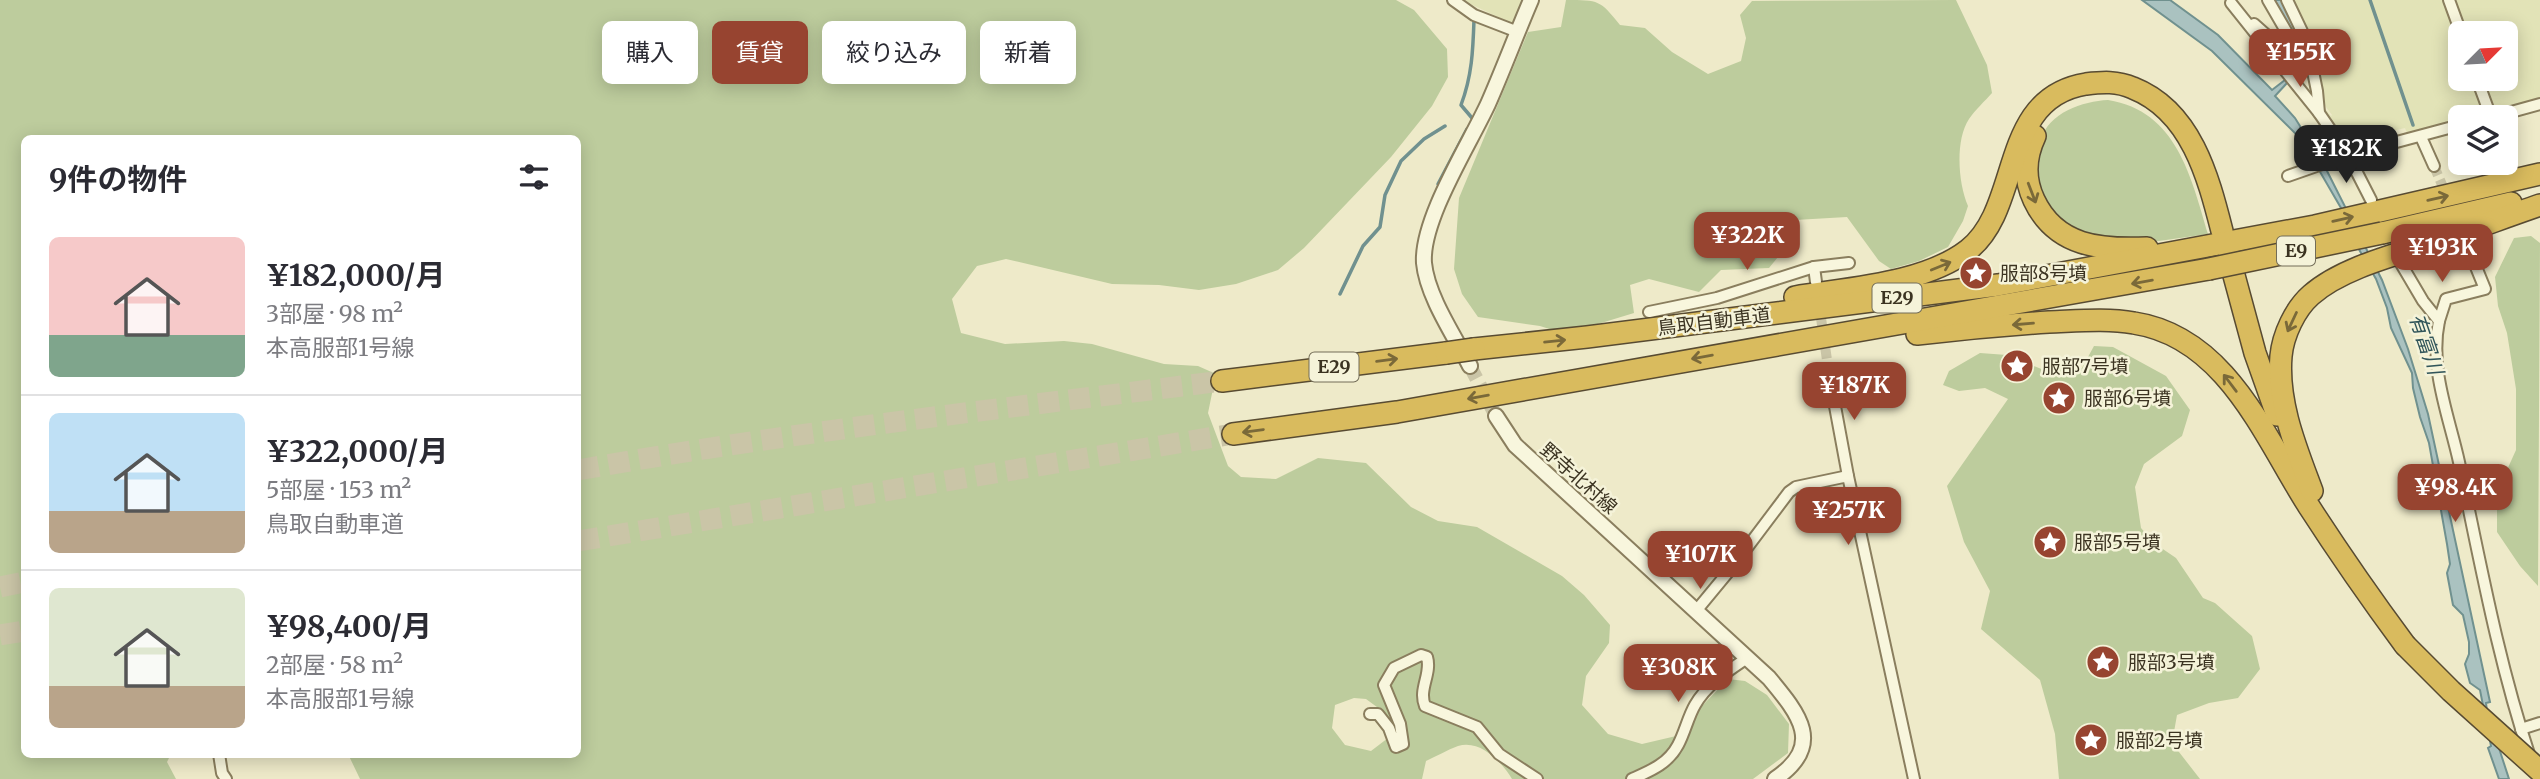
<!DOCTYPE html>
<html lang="ja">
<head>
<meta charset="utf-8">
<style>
	body { margin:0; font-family:Merriweather,"Noto Sans JP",serif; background:#f2f2f3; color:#2b2b33; height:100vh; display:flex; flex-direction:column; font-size:26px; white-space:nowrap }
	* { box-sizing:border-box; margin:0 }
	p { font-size:23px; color:#7c7c81 }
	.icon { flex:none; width:38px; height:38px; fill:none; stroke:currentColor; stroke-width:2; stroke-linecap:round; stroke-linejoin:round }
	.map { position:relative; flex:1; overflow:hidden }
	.side { position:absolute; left:21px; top:135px; width:560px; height:623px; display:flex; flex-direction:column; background:#fff; border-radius:10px; box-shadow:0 4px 18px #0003 }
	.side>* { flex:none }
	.hud { position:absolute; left:602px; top:21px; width:665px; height:63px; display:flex; gap:14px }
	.needle { width:46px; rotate:66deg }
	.tools { position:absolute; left:2448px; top:21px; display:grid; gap:14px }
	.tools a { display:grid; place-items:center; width:70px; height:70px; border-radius:10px; background:#fff; box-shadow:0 4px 18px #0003; font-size:35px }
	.price { position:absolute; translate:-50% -60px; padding:0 16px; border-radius:14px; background:#974430; color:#fff; font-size:23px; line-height:46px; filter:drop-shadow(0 2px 4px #0008) }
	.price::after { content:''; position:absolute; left:50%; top:42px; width:21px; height:16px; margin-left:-10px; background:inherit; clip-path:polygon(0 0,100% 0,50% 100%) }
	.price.on { background:#222; color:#fff }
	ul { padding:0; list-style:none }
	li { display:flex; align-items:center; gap:21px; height:175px; padding:0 28px }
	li+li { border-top:2px solid #e1e1e2 }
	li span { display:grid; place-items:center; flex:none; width:196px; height:140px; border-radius:10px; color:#555 }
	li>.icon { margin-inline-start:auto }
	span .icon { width:84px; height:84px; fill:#fffc; stroke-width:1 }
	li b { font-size:30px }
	h2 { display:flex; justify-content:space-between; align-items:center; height:84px; padding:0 28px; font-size:30px }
	.tag { padding:0 24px; border-radius:10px; background:#fff; box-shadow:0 4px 18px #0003; font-size:24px; line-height:63px }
	.tag.on { background:#974430; color:#fff }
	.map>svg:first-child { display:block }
	.farmland { fill:#e2e3b7 }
	.green { fill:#bdcc9d; fill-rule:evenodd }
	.water { fill:#aac2c0; stroke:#70918f; stroke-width:2 }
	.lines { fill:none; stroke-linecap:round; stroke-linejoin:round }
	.stream { stroke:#70918f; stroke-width:3.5 }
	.minor-tunnel { stroke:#cac5a7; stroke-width:10; stroke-dasharray:10 5; stroke-linecap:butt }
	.tertiary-tunnel { stroke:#cac5a7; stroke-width:14; stroke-dasharray:14 7; stroke-linecap:butt }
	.motorway-tunnel { stroke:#cac5a7; stroke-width:21; stroke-dasharray:21 10; stroke-linecap:butt }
	.minor-casing { stroke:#8a7e5e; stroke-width:14 }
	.tertiary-casing { stroke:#8a7e5e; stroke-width:18 }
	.motorway-casing { stroke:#584b32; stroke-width:24 }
	.minor { stroke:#f8f6dd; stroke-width:10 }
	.tertiary { stroke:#f8f6dd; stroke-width:14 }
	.motorway { stroke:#d9bb5e; stroke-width:21 }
	.motorway-bridge-casing { stroke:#584b32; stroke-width:24; stroke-linecap:butt }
	.motorway-bridge { stroke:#d9bb5e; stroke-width:21 }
	.oneway { stroke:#7a6939 }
	.labels { text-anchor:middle; stroke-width:5; stroke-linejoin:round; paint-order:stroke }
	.shield { fill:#f5f3d9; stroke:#736d58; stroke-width:2 }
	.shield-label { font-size:18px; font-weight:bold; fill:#3b3321 }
	.poi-label { font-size:19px; fill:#3b3321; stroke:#f5f3d9; text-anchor:start }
	.street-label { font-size:19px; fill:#3b3321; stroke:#f5f3d9 }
	.water-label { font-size:21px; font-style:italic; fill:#31555a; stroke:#f5f3d9 }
</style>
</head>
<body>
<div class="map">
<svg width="2540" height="779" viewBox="0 0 2540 779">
	<rect width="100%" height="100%" fill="#eeeac9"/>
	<g class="farmland">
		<path d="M1462 0H1523L1513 24Z"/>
		<path d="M2290 0H2445L2460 45V79H2472L2484 112 2481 116 2460 117V121L2408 135 2405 128 2355 139 2346 148 2324 117 2323 106 2331 116 2332 115 2323 103Z"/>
		<path d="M2451 0H2540V100L2498 113 2489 108 2479 79H2506V33H2463Z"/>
	</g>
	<g class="green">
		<path d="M0 0H1396L1414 10 1447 49 1448 77 1432 106 1391 157 1304 248 1278 270 1236 284 1199 290 1159 285 1112 284 1006 259 977 266 952 299 961 333 1005 344 1064 341 1092 344 1164 364 1198 366 1216 374 1208 413 1228 466 1241 477 1276 479 1318 458 1366 463 1411 507 1438 521 1477 527 1562 576 1584 595 1610 625 1609 643 1586 676 1582 705 1608 734 1642 744 1689 733 1701 707 1728 679 1745 681 1767 695 1789 724 1788 753 1753 779H1512C1502 762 1480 739 1458 746 1447 750 1437 756 1426 761L1422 779H360L348 754H578V138H24V754H171L167 762 176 779H0ZM1354 698 1366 699 1381 710 1388 738 1371 751 1345 745 1332 728 1335 705Z"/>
		<path d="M1566 0C1599 0 1600 0 1620 25L1645 28 1672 52 1708 74 1741 61 1746 38 1740 15 1752 1 1956 0 1987 65 1992 93C1985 101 1975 110 1969 119 1955 140 1958 183 1968 206L1963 221 1948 247 1919 261 1891 269 1879 261 1847 217 1777 221 1757 229 1761 247 1778 257 1769 268 1721 270 1699 292 1649 279 1630 285 1634 313 1565 334 1540 326 1478 317 1462 294 1454 269 1459 198 1528 32 1561 27Z"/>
		<path d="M2108 100C2177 111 2191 177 2208 234L2159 241 2123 243 2092 239 2061 226 2034 184C2036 169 2037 153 2041 140 2048 113 2083 101 2108 100Z"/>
		<path d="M2531 236 2540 243 2538 586 2520 566 2497 532V492L2516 450V389L2507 333 2498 306 2495 277 2514 238Z"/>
		<path d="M2094 346 2113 347 2166 376 2190 410 2182 436 2144 464 2135 487 2141 528 2154 543 2176 558 2203 598 2215 603 2252 636 2260 669 2238 698 2209 703 2177 715 2172 743 2200 779H2059L2055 734 2040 680 1981 629 1990 591 1964 542 1947 486 2008 399 1985 388 1959 391 1943 385 1949 371 1980 353 2007 355 2044 370 2082 368Z"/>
	</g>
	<g class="water">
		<path d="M2142 0H2170L2218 35 2272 90 2285 80 2287 83 2275 96 2295 118 2323 163 2382 280 2408 349 2428 414 2490 702 2486 703 2487 711 2509 779H2499L2488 748 2491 746 2480 690 2470 683 2465 664 2469 654V642L2463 615 2453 605 2447 573 2450 564 2447 544 2429 443 2420 417 2413 388 2412 373 2391 328 2387 308 2376 279 2353 239 2341 208 2301 139 2212 51Z"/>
		<path d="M2272 0H2284L2297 25 2308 67 2305 73 2295 77 2292 72 2300 61Z"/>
	</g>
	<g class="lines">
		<g class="stream">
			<path d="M2370 0 2413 125"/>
			<path d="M1472 118 1461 105C1472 76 1473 50 1474 20"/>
			<path d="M1438 184 1467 129"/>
			<path d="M1340 294 1363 246 1380 227 1385 195 1401 161 1424 139 1445 126"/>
		</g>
		<g class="minor-tunnel">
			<path d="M2434 166 2448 199"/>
			<path d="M2461 230 2474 262"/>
			<path d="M1819 304 1829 374"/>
		</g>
		<path class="tertiary-tunnel" d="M1470 366 1496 416"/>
		<g class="motorway-tunnel">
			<path d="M578 470C791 432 1007 408 1222 381"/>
			<path d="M578 541 1233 434"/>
			<path d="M0 587 24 582"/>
			<path d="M0 635 24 631"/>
		</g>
		<defs>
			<g id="minor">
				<path d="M1453 0 1474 15 1518 32"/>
				<path d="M2268 0 2290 38 2296 59 2283 66"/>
				<path d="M2287 0 2307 42 2317 91 2319 113 2348 155 2371 200"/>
				<path d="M2449 0 2461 33"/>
				<path d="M2231 3 2319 113"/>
				<path d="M2254 24 2282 49 2288 63"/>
				<path d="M2477 79 2491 117"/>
				<path d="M2493 117 2540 104"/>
				<path d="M2421 137 2434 166"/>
				<path d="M2288 176 2348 155 2460 125"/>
				<path d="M2400 262 2423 301 2439 321C2429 369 2449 416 2459 462 2480 561 2498 661 2530 757"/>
				<path d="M1814 267 1816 282"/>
				<path d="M1649 312 1717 298 1814 267 1849 263"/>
				<path d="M2439 321 2446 299 2485 289 2474 262"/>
				<path d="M1829 374 1848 476"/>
				<path d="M1696 611 1734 565 1789 492 1796 487 1848 476 1914 779"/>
				<path d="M1370 714H1378L1389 728 1396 747 1403 744 1400 724 1384 685 1394 668 1421 655 1427 657C1432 674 1418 689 1425 706L1477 727 1499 754 1537 779"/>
				<path d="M2521 729 2540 723"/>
				<path d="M219 754 222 773 226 779"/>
				<path d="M1632 779C1650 771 1668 764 1678 745 1685 732 1688 717 1695 705 1707 684 1728 671 1747 658"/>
			</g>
			<g id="tertiary">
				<path d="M1470 366C1455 337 1427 296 1424 263 1421 220 1469 145 1488 104 1503 70 1516 35 1531 0"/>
				<path d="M1496 416 1515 445 1769 678C1799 714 1825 745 1775 779"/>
			</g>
			<g id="motorway">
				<path d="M2035 136C2025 157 2024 179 2034 200 2056 247 2101 250 2147 248"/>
				<path d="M2382 233 2511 203"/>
				<path d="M2229 257 2255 353 2277 415"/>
				<path d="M1795 297C1849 288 1924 284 1968 250 2023 207 1998 98 2086 84 2103 82 2117 81 2133 88 2191 111 2208 176 2222 231"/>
				<path d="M1917 334C1961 329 2005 325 2049 322 2077 321 2107 318 2134 323 2226 337 2264 436 2308 505 2339 553 2371 599 2405 645"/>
				<path d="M1474 349 1587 337 1998 285 2315 226 2540 174"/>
				<path d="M1222 381 1446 353"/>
				<path d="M1233 434 1397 412 2209 269"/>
				<path d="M2312 491C2296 448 2277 403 2281 356 2283 335 2295 309 2311 295 2344 266 2403 253 2444 239 2476 228 2508 216 2540 205"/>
			</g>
		</defs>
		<use href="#minor" class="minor-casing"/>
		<use href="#tertiary" class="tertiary-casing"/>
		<use href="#motorway" class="motorway-casing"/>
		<use href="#minor" class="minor"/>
		<use href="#tertiary" class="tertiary"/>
		<use href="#motorway" class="motorway"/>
		<defs>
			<g id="motorway-bridge">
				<path d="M2209 269 2382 233"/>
				<path d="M1446 353 1474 349"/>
				<path d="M2405 645 2451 691 2540 771"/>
			</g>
		</defs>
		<use href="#motorway-bridge" class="motorway-bridge-casing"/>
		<use href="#motorway-bridge" class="motorway-bridge"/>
	</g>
	<defs><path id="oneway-shaft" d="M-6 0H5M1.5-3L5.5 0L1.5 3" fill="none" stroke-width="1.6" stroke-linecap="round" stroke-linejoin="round" transform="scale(1.75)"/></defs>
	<g class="oneway">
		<use href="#oneway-shaft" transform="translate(2032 193) rotate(69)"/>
		<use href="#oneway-shaft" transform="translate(2438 198) rotate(-13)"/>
		<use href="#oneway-shaft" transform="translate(2343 219) rotate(-13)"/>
		<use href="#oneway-shaft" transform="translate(1941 266) rotate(-22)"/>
		<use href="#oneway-shaft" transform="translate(2142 282) rotate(170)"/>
		<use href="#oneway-shaft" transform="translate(2292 322) rotate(115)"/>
		<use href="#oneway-shaft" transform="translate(2023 324) rotate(175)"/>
		<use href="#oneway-shaft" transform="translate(1555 341) rotate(-6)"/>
		<use href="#oneway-shaft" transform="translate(1702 357) rotate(170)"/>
		<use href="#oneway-shaft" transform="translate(1387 360) rotate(-7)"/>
		<use href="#oneway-shaft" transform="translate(2230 383) rotate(-127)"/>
		<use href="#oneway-shaft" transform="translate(1478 397) rotate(170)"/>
		<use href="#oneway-shaft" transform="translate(1253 431) rotate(172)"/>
	</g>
	<defs>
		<symbol id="sight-disc" viewBox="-11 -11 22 22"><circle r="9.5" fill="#974430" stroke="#f5f3d9"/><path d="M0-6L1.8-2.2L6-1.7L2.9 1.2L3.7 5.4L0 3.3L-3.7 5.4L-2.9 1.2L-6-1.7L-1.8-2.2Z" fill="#fff"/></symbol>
	</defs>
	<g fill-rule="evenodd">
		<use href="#sight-disc" x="1957" y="254" width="38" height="38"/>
		<use href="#sight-disc" x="1998" y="347" width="38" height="38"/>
		<use href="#sight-disc" x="2040" y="379" width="38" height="38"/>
		<use href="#sight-disc" x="2031" y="523" width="38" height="38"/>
		<use href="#sight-disc" x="2084" y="643" width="38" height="38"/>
		<use href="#sight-disc" x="2072" y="721" width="38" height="38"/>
	</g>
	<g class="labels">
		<g class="shield">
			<rect x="2277" y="236.5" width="38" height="29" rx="5"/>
			<rect x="1872.5" y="283.5" width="49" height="29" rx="5"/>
			<rect x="1309.5" y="352.5" width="49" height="29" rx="5"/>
		</g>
		<g class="shield-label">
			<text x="2296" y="257">E9</text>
			<text x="1897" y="304">E29</text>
			<text x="1334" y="373">E29</text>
		</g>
		<g class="poi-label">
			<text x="2000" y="280">服部8号墳</text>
			<text x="2042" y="373">服部7号墳</text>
			<text x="2084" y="405">服部6号墳</text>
			<text x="2074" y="549">服部5号墳</text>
			<text x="2128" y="669">服部3号墳</text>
			<text x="2116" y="747">服部2号墳</text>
		</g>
		<g class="street-label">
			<text transform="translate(1714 321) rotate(-7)" y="7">鳥取自動車道</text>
			<text transform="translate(1579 478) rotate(42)" y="7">野寺北村線</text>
		</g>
		<g class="water-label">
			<text transform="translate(2426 344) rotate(71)" y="7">有富川</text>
		</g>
	</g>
</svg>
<div class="tools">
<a><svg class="needle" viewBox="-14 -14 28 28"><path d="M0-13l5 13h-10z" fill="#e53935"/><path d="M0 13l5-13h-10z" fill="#7c7c81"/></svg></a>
<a><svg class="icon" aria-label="layers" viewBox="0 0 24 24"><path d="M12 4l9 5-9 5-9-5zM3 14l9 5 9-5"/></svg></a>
</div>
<b class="price" style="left:2300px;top:89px">¥155K</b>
<b class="price on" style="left:2346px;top:185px">¥182K</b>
<b class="price" style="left:1747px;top:272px">¥322K</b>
<b class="price" style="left:2442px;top:284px">¥193K</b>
<b class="price" style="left:1854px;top:422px">¥187K</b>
<b class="price" style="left:2455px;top:524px">¥98.4K</b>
<b class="price" style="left:1848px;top:547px">¥257K</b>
<b class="price" style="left:1700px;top:591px">¥107K</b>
<b class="price" style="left:1678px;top:704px">¥308K</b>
<div class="hud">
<a class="tag">購入</a>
<a class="tag on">賃貸</a>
<a class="tag">絞り込み</a>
<a class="tag">新着</a>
</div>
<section class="side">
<h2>9件の物件<svg class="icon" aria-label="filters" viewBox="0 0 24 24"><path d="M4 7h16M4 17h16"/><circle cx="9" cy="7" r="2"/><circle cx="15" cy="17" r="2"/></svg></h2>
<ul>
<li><span style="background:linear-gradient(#f6c9c9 70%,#7fa58c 0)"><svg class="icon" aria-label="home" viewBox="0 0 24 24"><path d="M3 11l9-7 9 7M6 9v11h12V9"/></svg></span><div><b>¥182,000/月</b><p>3部屋 · 98 m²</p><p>本高服部1号線</p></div></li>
<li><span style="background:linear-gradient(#bfe0f5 70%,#b9a48a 0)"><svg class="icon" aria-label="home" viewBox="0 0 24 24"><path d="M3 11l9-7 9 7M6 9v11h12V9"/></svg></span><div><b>¥322,000/月</b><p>5部屋 · 153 m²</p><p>鳥取自動車道</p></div></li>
<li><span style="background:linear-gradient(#dfe7d0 70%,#b9a48a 0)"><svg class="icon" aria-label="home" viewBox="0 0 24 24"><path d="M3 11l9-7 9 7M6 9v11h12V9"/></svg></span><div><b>¥98,400/月</b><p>2部屋 · 58 m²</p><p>本高服部1号線</p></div></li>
</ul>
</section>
</div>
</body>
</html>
